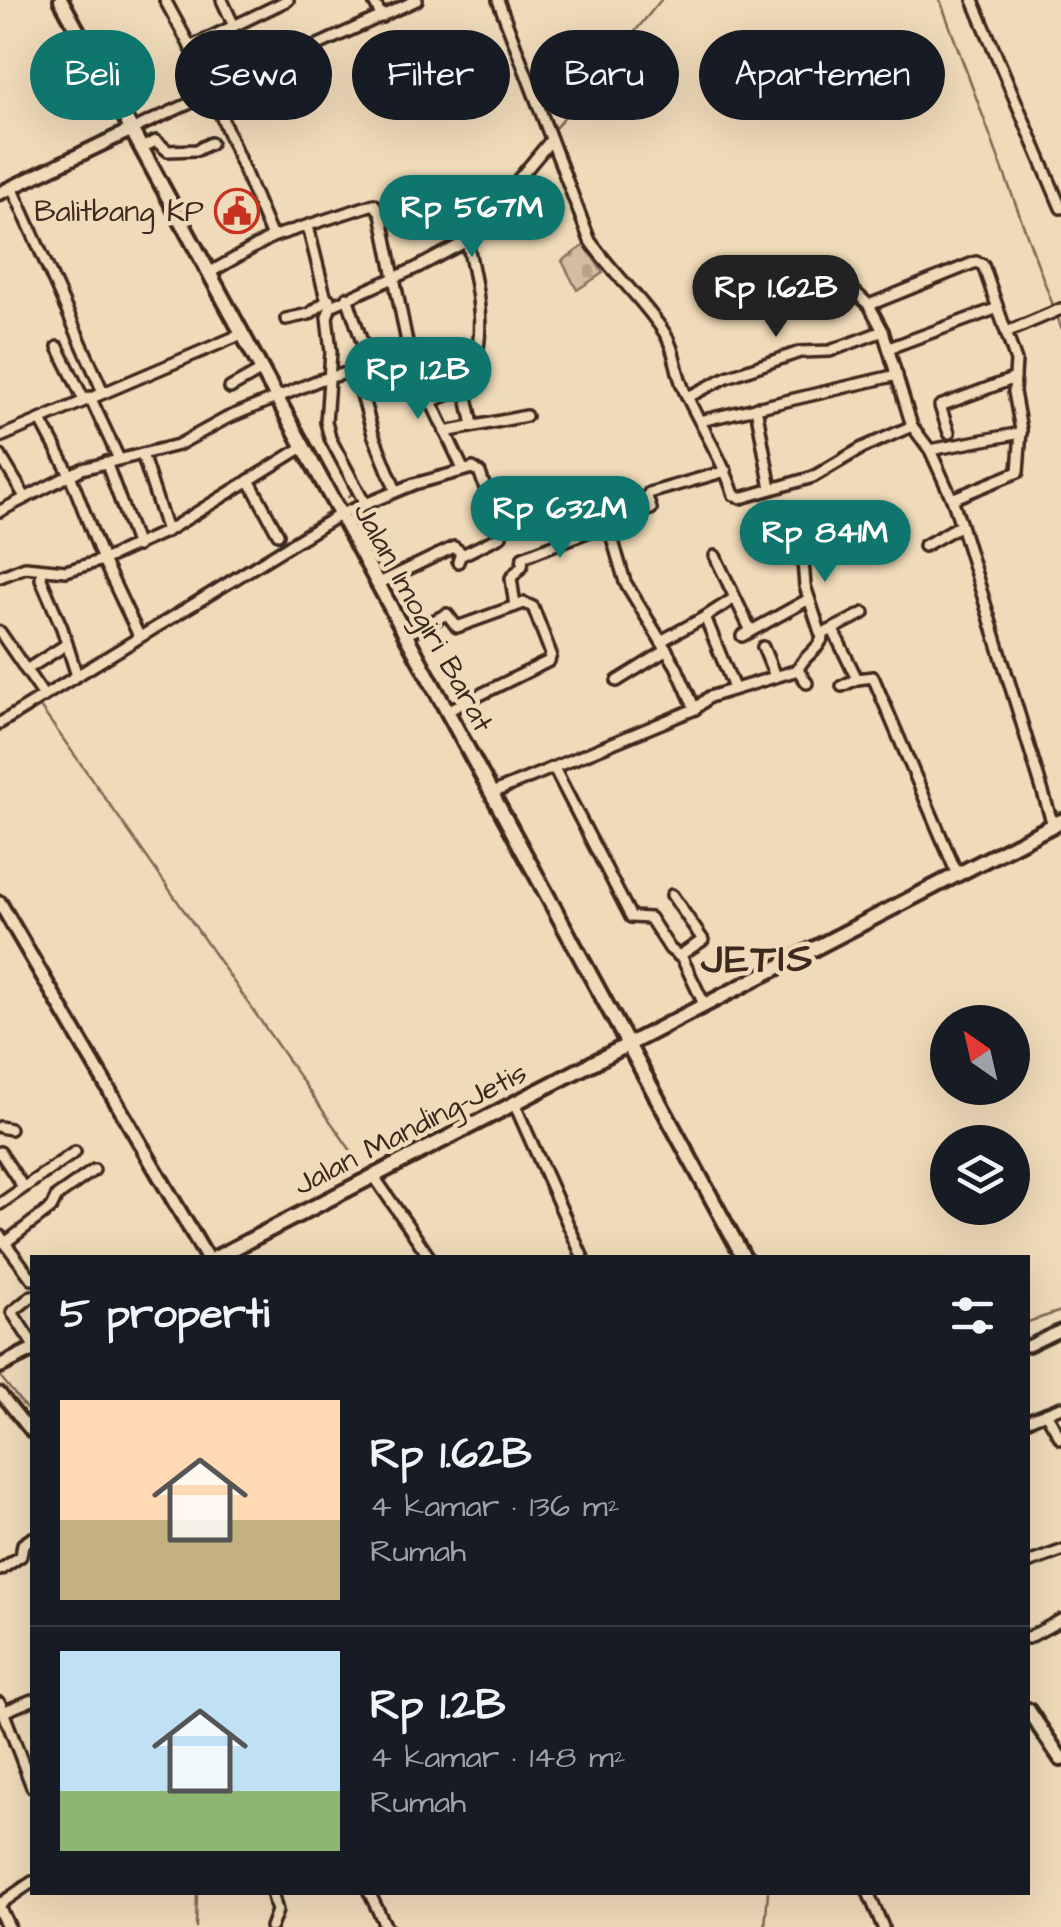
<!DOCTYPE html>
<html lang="id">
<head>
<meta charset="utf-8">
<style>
	body { margin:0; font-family:"Architects Daughter",sans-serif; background:#20242c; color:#f1f3f6; height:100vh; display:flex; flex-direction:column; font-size:38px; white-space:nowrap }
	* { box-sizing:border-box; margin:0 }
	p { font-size:32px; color:#9ea1a6 }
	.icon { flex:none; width:55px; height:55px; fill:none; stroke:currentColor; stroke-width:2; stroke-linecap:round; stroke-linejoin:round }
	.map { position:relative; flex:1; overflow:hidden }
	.drawer { position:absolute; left:30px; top:1255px; width:1000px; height:640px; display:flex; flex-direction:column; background:#171b24; border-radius:0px; box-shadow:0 10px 40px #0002 }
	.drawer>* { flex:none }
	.banner { position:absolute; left:30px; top:30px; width:1002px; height:90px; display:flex; gap:20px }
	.needle { width:65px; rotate:326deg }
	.tools { position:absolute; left:930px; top:1005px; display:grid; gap:20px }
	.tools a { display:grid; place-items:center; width:100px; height:100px; border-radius:50%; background:#171b24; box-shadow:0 10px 40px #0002; font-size:50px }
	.price { position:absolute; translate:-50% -85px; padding:0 22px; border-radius:35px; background:#0f766e; color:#fff; font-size:32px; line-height:65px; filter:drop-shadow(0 2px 5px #0008) }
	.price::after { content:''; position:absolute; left:50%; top:60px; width:30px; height:22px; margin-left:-15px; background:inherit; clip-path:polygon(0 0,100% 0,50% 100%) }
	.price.active { background:#222; color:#fff }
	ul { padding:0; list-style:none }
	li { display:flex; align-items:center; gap:30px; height:250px; padding:0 30px }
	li+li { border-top:2px solid #363941 }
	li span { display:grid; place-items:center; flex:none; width:280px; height:200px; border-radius:0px; color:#555 }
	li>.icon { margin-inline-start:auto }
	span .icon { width:120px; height:120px; fill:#fffc; stroke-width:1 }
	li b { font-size:42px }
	h2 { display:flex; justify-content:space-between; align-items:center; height:120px; padding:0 30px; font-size:42px }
	.pill { padding:0 35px; border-radius:45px; background:#171b24; box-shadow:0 10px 40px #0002; font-size:35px; line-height:90px }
	.pill.active { background:#0f766e; color:#fff }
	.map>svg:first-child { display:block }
	.cemetery { fill:url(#cemetery-stones); stroke:#86745f; stroke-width:2.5 }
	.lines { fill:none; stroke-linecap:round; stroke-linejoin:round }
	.stream { stroke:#7c6a56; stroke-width:2.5 }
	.minor-casing { stroke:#3b2a1e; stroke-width:16 }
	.tertiary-casing { stroke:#3b2a1e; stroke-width:19 }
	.secondary-casing { stroke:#3b2a1e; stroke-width:20 }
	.minor { stroke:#efdab9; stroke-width:9 }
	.tertiary { stroke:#efdab9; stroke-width:11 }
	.secondary { stroke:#efdab9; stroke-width:12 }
	.labels { text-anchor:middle; stroke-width:9; stroke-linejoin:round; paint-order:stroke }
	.poi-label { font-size:30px; fill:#3b2a1e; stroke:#efdab9; text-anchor:end }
	.street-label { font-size:30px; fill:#3b2a1e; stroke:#efdab9 }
	.district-label { font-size:40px; font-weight:bold; letter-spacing:2.5px; fill:#3b2a1e; stroke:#efdab9 }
</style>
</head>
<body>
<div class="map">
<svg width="1061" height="1927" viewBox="0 0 1061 1927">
	<defs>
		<pattern id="cemetery-stones" width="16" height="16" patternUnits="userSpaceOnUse" patternTransform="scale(2.5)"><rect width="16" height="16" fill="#d1bea0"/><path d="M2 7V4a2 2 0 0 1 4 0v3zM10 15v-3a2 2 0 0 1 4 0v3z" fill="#b4a389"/></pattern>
	</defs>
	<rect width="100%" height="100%" fill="#efdab9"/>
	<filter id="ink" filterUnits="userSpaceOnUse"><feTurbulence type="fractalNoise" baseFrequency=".01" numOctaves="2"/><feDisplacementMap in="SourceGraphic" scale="20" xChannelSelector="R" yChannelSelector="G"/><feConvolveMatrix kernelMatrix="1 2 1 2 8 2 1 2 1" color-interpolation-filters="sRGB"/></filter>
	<g filter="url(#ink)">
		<g class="cemetery">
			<path d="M488 186 493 196 476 218 464 222 458 202Z"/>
			<path d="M585 245 603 273 577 290 562 261Z"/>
		</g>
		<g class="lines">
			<g class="stream">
				<path d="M940 0 1054 308"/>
				<path d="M551 133 661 0"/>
				<path d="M398 271 423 260"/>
				<path d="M334 298 391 274"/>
				<path d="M1057 315 1061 328"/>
				<path d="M324 373 326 341"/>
				<path d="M323 398V381"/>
				<path d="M327 441 352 493 348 497"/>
				<path d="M139 631 329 512"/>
				<path d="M80 667 133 635"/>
				<path d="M46 688 73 672"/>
				<path d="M0 716 39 692"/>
				<path d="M0 731 40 707C152 861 258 1019 368 1175"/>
				<path d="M1028 1322 1061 1311"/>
				<path d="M0 1376 32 1416"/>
				<path d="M196 1927 197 1892"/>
				<path d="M765 1927 768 1892"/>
			</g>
			<defs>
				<g id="minor">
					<path d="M165 0 199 63 272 237"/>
					<path d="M222 0 234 26"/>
					<path d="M373 0 382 17"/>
					<path d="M498 0 590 241C613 273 642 299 664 332 676 350 675 370 684 390 700 425 722 458 734 495L741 498 813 477 862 448 912 426"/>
					<path d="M973 0 1061 208"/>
					<path d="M190 47 288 0"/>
					<path d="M131 130 417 0"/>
					<path d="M141 148 156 141 168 151 197 150 211 143"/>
					<path d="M12 187 103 392"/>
					<path d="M308 227 325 295 331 306 327 317 331 352 326 422 330 438 365 504"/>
					<path d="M467 241C478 293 490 339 465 388L473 425"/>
					<path d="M347 297 370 366"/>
					<path d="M800 302 844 282 869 305 883 331 912 426 930 450 952 499 1018 472 1021 430 1014 392 1016 361 983 265 976 262 869 305"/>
					<path d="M331 306 416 268 467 241 551 140"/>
					<path d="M286 319 309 314 329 299"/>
					<path d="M1007 332 1061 309"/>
					<path d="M58 347 84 400"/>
					<path d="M889 348 998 308"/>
					<path d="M410 357 463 469"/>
					<path d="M355 370 373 434 396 491"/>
					<path d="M230 388 262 370"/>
					<path d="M90 397 119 459"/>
					<path d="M688 397 727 377 800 352 830 351 883 331"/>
					<path d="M429 402 465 388"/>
					<path d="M756 407 771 489"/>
					<path d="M41 420 70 475 103 560 139 636"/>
					<path d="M700 421 897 375"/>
					<path d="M445 432 526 416"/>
					<path d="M949 433 940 406 1015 378"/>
					<path d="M0 437 242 334"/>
					<path d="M930 450 1021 433"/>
					<path d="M142 454 167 531"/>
					<path d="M0 455 25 497"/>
					<path d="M106 462 137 546"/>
					<path d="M249 480 278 534"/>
					<path d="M0 511 82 469 178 445 227 418 319 380 410 357 381 213 374 204 272 237 209 273"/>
					<path d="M961 525 1053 825"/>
					<path d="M924 546 961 525 952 499"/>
					<path d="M715 556 751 631"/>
					<path d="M803 561 805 586 821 635 864 613"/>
					<path d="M42 570 41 579 62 628 77 676"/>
					<path d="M0 577 25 567 66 571 103 560 167 531 303 447"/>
					<path d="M377 584 454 547 463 554"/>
					<path d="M733 599 705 617 734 688"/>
					<path d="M515 606 511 578 522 566 523 557 608 524"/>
					<path d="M833 630 857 679 873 677 957 874"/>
					<path d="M0 632 44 696"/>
					<path d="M405 635 447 614 457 627 524 603 533 607 551 654 549 661 447 711"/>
					<path d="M742 636 809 599"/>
					<path d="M661 641 705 617"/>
					<path d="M763 647 775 676"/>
					<path d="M26 670 67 644"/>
					<path d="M798 670 807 683"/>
					<path d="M617 681 667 650"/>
					<path d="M842 686 857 679"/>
					<path d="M695 709 676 666 625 582 608 524 651 509 647 497 649 493 726 471"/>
					<path d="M0 723 339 515 414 484 473 468 480 473 501 536 460 556 458 562"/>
					<path d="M554 768 631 917 650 918 670 949 682 958 704 1004"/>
					<path d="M492 793 695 709 709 697 798 670C803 655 819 651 823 636"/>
					<path d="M672 895 703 940 679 956"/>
					<path d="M514 1103 583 1258"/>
					<path d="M0 1127 10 1129"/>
					<path d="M0 1152 23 1187"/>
					<path d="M373 1175 430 1258"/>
					<path d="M0 1204 75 1152"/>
					<path d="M0 1236 32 1279"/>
					<path d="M5 1243 51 1208 57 1196 94 1170"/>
					<path d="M32 1296 12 1312 32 1343"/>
					<path d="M1028 1346 1061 1330"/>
					<path d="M0 1393 32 1433"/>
					<path d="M1046 1413 1061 1439"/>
					<path d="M1028 1420 1061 1407"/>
					<path d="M1028 1563 1061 1551"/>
					<path d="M0 1570 21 1556 23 1544 32 1538"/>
					<path d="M1028 1638 1061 1620"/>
					<path d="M0 1703 32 1787"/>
					<path d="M3 1712 32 1700"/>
					<path d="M369 1892 386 1927"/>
					<path d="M868 1892 883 1927"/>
					<path d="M0 1904 32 1882"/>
					<path d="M271 1927 277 1911 272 1892"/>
				</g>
				<g id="tertiary">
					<path d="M0 193 131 130"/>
					<path d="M0 903 207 1258"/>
					<path d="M0 1910 8 1927"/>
				</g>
				<g id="secondary">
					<path d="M61 0 744 1258"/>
					<path d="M215 1258 1061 821"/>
					<path d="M0 1366 32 1350"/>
					<path d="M1028 1710 1061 1759"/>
				</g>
			</defs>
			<use href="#minor" class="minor-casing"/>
			<use href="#tertiary" class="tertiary-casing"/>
			<use href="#secondary" class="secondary-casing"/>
			<use href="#minor" class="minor"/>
			<use href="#tertiary" class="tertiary"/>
			<use href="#secondary" class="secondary"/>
		</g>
	</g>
	<defs>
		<symbol id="civic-ring" viewBox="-11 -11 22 22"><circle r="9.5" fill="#efdab9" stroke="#c8321e" stroke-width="1.5"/><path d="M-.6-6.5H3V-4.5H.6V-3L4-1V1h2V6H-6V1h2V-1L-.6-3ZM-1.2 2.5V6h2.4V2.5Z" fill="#c8321e"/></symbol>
	</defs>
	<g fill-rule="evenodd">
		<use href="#civic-ring" x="212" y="186" width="50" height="50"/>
	</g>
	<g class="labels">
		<g class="poi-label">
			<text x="204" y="221">Balitbang KP</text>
		</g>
		<g class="street-label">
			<text transform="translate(424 617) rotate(61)" y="10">Jalan Imogiri Barat</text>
			<text transform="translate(410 1128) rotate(-27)" y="10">Jalan Manding-Jetis</text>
		</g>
		<g class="district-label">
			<text x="758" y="971">JETIS</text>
		</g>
	</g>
</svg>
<div class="tools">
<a><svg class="needle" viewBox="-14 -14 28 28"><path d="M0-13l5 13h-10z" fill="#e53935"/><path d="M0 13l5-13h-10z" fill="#9ea1a6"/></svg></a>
<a><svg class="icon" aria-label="layers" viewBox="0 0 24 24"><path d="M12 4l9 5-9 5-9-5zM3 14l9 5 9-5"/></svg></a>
</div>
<b class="price" style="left:472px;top:260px">Rp 567M</b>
<b class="price active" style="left:776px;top:340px">Rp 1.62B</b>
<b class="price" style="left:418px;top:422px">Rp 1.2B</b>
<b class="price" style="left:560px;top:561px">Rp 632M</b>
<b class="price" style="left:825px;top:585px">Rp 841M</b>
<div class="banner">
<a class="pill active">Beli</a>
<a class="pill">Sewa</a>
<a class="pill">Filter</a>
<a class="pill">Baru</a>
<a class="pill">Apartemen</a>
</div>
<section class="drawer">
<h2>5 properti<svg class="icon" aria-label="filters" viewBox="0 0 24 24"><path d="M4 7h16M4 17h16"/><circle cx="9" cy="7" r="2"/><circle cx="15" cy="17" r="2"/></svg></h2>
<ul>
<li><span style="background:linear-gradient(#ffd9b3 60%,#c2b280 0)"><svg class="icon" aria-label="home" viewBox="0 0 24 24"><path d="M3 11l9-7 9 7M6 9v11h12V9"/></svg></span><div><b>Rp 1.62B</b><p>4 kamar · 136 m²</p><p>Rumah</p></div></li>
<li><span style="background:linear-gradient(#bfe0f5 70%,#8fb573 0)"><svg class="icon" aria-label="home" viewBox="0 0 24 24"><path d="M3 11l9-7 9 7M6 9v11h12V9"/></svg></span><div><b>Rp 1.2B</b><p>4 kamar · 148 m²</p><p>Rumah</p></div></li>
</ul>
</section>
</div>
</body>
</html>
